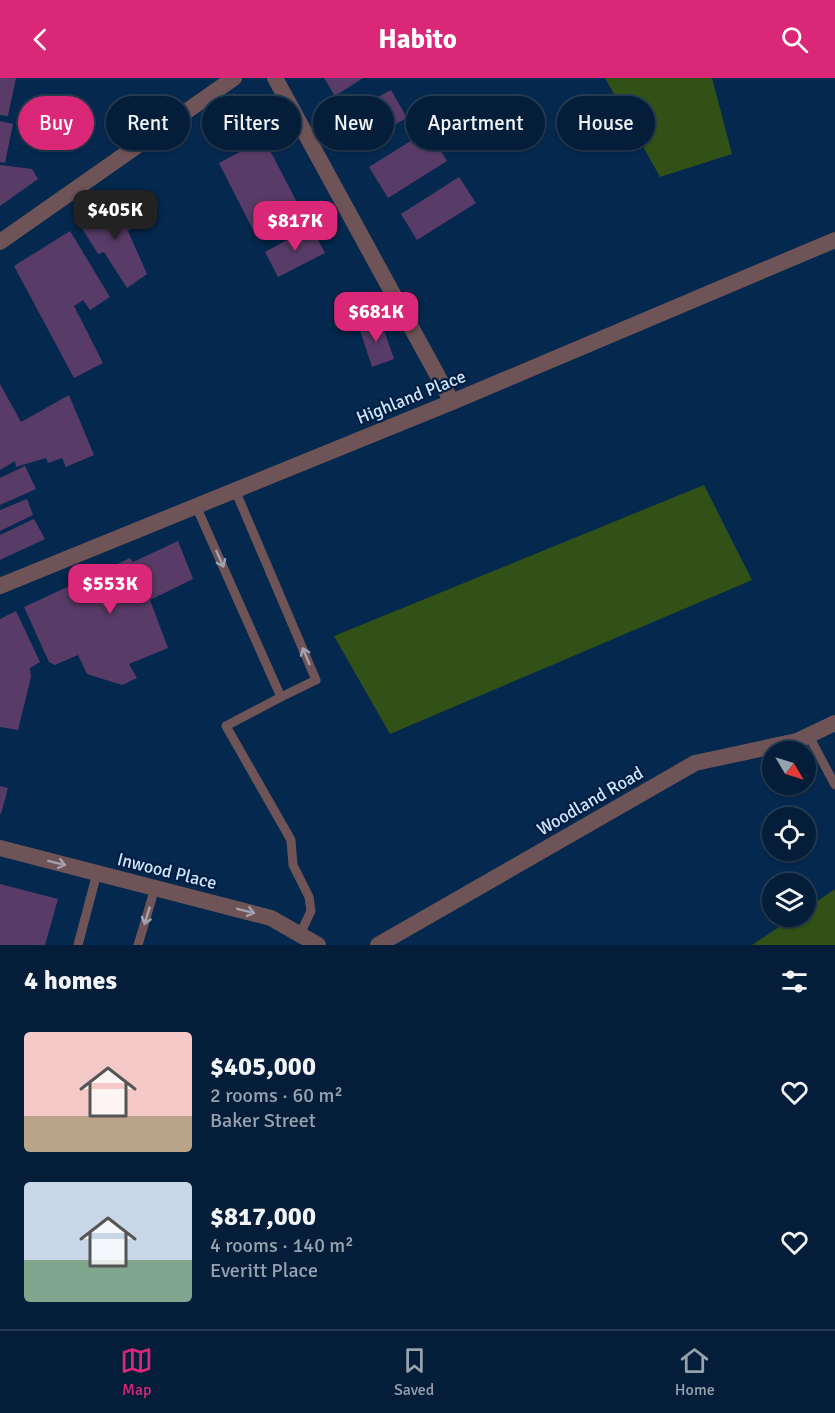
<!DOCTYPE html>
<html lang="en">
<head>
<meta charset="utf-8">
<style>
	body { margin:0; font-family:Signika,sans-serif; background:#122b45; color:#f1f3f6; height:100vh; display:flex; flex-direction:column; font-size:22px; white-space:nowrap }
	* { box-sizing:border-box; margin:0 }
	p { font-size:20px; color:#97a2af }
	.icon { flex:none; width:33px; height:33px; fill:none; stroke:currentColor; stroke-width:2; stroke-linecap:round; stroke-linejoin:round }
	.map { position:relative; height:867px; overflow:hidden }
	.details { display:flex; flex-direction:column; background:#041e3a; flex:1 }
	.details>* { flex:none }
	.guide { position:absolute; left:18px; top:18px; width:800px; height:54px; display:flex; gap:12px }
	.needle { width:39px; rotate:128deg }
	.controls { position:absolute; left:762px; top:663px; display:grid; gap:12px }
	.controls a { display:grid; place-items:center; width:54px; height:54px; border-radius:50%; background:#041e3a; box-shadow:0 2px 4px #0004,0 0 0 2px #253c54; font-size:30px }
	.price { position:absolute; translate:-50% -51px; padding:0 14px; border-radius:12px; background:#db2777; color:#fff; font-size:20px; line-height:39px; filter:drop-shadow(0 2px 3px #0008) }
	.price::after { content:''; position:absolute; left:50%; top:36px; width:18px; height:14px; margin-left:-9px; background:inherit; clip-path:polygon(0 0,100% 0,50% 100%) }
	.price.active { background:#222; color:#fff }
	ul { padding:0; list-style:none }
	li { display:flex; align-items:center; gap:18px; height:150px; padding:0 24px }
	li span { display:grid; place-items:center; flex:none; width:168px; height:120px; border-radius:6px; color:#555 }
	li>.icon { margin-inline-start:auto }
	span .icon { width:72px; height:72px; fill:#fffc; stroke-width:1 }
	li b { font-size:26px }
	h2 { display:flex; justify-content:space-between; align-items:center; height:72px; padding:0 24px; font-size:26px }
	.chip { padding:0 21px; border-radius:27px; background:#041e3a; box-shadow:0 2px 4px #0004,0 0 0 2px #253c54; font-size:21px; line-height:54px }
	.chip.active { background:#db2777; color:#fff }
	header { display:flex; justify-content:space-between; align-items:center; height:78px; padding:0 24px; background:#db2777; color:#fff; font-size:27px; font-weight:800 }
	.tabs { display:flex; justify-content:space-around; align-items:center; height:84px; border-top:2px solid #253c54; background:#041e3a; font-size:16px; color:#97a2af }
	.tabs a { display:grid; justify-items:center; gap:3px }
	.tabs .active { color:#db2777 }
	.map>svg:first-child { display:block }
	.green { fill:#315116 }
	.building { fill:#583c67 }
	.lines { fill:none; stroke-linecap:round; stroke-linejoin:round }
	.service { stroke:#6f5457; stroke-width:9 }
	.minor { stroke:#6f5457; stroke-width:16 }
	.tertiary { stroke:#6f5457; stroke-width:16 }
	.oneway { stroke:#a3a2b1 }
	.labels { text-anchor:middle; stroke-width:4.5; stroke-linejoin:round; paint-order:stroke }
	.street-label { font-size:18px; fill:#cee2fa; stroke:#001e42 }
</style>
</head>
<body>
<header><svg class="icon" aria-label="back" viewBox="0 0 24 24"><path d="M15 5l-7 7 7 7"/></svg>Habito<svg class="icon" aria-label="search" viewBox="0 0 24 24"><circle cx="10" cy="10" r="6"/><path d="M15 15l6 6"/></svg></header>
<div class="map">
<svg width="835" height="867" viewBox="0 0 835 867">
	<rect width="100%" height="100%" fill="#05284e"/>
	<g class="green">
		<path d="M605 0H712L732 76 660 99Z"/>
		<path d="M704 407 752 502 390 656 334 558Z"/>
		<path d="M835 811V867H752L794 839 806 838V831Z"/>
	</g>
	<g class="building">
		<path d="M0 0H16L8 38 0 37Z"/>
		<path d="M324 0H363L335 18Z"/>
		<path d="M391 12 407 40 364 62 350 34Z"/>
		<path d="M0 43 13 46 5 85 0 84Z"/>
		<path d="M428 52 447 83 388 120 369 89Z"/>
		<path d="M264 61 299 128 253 152 219 85Z"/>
		<path d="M0 87 32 91 38 101 0 128Z"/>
		<path d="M459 99 476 125 417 162 401 136Z"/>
		<path d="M109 123 117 133 125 128 138 144 128 153 147 196 127 210 104 174 98 176 78 144Z"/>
		<path d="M311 149 325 175 278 199 265 174Z"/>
		<path d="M70 153 110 219 90 232 83 222 74 228 103 285 74 300 14 188Z"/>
		<path d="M380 241 394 281 372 289 359 249Z"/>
		<path d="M0 306 21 344 69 317 94 377 66 389 62 380 48 385 46 380 16 389 15 383 0 392Z"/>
		<path d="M25 388 36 411 0 427V400Z"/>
		<path d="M27 421 33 437 0 453V432Z"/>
		<path d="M34 441 45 461 0 482V457Z"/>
		<path d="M178 463 193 501 150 522 168 570 129 586 137 600 122 607 87 596 78 577 55 587 49 584 24 529 130 480 133 484Z"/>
		<path d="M16 533 40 584 30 590 31 599 18 652 0 649V541Z"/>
		<path d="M0 708 8 710 1 736H0Z"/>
		<path d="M0 806 58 821 45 867H0Z"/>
	</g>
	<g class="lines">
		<g class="service">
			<path d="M196 428 281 619 316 602 235 412"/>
			<path d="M281 619 226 648 291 762 293 787 309 819 311 833 300 856"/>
			<path d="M809 658 835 707"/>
			<path d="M78 867 97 795"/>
			<path d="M138 867 155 810"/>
		</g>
		<g class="minor">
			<path d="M275 0 452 324"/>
			<path d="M0 508 452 324 835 162"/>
			<path d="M0 770 271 840 318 867"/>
			<path d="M378 867 695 685 797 663 835 645"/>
		</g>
		<path class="tertiary" d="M0 164 234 0"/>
	</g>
	<defs><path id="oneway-shaft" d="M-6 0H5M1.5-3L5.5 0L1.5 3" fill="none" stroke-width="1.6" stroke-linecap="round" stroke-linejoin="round" transform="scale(1.5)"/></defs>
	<g class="oneway">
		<use href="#oneway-shaft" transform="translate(220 481) rotate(66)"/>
		<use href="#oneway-shaft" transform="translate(306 578) rotate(-113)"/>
		<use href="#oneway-shaft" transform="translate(57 785) rotate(14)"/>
		<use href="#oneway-shaft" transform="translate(246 833) rotate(14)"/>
		<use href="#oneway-shaft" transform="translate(147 838) rotate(107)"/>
	</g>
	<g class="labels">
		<g class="street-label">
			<text transform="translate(411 319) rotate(-22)" y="6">Highland Place</text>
			<text transform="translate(590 723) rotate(-30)" y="6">Woodland Road</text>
			<text transform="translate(167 793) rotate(14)" y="6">Inwood Place</text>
		</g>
	</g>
</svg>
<div class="controls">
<a><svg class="needle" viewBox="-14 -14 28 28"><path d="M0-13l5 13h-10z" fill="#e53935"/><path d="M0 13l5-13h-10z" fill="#97a2af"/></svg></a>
<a><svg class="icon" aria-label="locate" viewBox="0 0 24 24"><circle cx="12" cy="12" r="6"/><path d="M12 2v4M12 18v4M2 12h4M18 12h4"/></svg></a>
<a><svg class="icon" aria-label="layers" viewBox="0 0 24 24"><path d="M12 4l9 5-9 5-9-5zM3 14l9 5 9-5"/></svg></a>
</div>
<b class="price active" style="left:115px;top:163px">$405K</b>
<b class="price" style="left:295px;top:174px">$817K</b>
<b class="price" style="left:376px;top:265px">$681K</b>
<b class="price" style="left:110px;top:537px">$553K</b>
<div class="guide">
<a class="chip active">Buy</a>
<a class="chip">Rent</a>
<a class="chip">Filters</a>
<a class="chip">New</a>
<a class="chip">Apartment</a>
<a class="chip">House</a>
</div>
</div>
<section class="details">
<h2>4 homes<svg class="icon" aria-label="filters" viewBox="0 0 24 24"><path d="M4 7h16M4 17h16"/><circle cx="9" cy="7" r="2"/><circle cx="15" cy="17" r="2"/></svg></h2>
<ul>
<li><span style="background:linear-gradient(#f6c9c9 70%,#b9a48a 0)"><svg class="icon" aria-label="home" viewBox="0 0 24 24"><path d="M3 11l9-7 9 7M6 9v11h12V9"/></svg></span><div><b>$405,000</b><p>2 rooms · 60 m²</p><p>Baker Street</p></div><svg class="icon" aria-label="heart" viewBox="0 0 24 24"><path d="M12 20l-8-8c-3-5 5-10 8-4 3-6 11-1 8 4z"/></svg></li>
<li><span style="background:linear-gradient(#c9d6e8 65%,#7fa58c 0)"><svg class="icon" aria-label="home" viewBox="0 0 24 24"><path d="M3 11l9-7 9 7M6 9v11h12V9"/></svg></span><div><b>$817,000</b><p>4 rooms · 140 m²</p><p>Everitt Place</p></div><svg class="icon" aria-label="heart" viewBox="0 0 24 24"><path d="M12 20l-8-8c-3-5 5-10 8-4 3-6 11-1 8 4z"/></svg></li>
</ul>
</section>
<nav class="tabs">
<a class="active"><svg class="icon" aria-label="map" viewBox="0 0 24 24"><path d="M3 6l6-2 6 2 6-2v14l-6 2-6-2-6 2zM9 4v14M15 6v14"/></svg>Map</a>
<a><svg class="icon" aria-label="saved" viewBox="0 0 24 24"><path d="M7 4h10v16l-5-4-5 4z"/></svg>Saved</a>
<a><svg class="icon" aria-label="home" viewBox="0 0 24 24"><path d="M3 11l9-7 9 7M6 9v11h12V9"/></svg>Home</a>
</nav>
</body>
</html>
